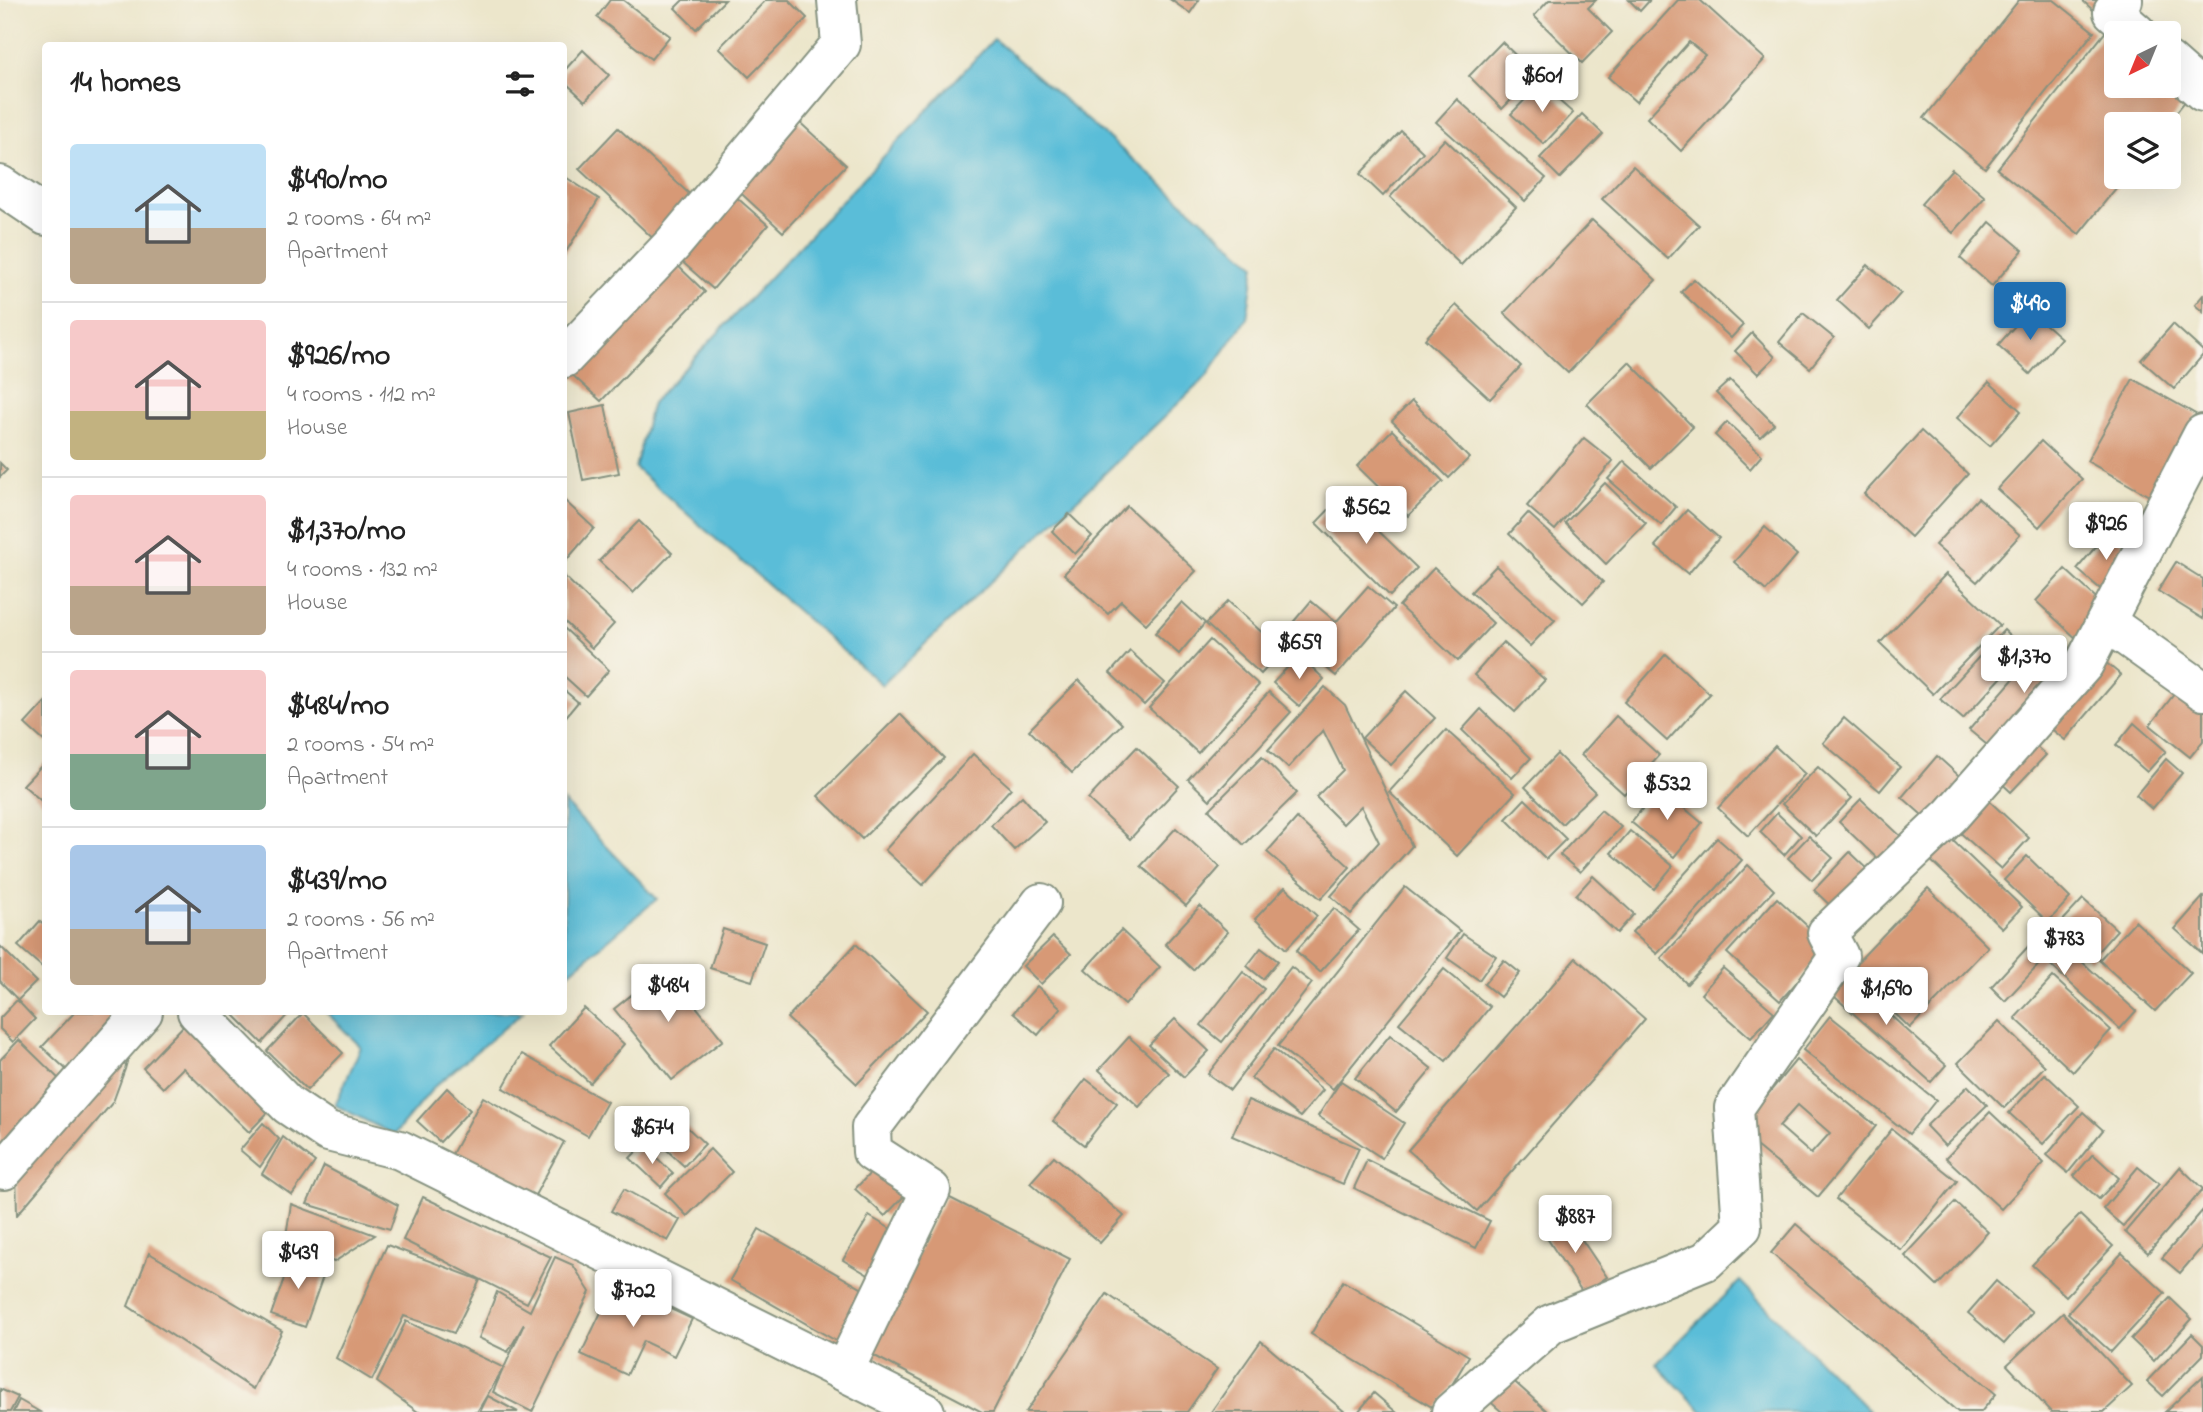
<!DOCTYPE html>
<html lang="en">
<head>
<meta charset="utf-8">
<style>
	body { margin:0; font-family:"Indie Flower",sans-serif; background:#f2f2f2; color:#222; height:100vh; display:flex; flex-direction:column; font-size:26px; white-space:nowrap }
	* { box-sizing:border-box; margin:0 }
	p { font-size:23px; color:#767676 }
	.icon { flex:none; width:38px; height:38px; fill:none; stroke:currentColor; stroke-width:2; stroke-linecap:round; stroke-linejoin:round }
	.map { position:relative; flex:1; overflow:hidden }
	.side { position:absolute; left:42px; top:42px; width:525px; height:973px; display:flex; flex-direction:column; background:#fff; border-radius:7px; box-shadow:0 7px 28px #0002 }
	.side>* { flex:none }
	.needle { width:46px; rotate:223deg }
	.fabs { position:absolute; left:2104px; top:21px; display:grid; gap:14px }
	.fabs a { display:grid; place-items:center; width:77px; height:77px; border-radius:7px; background:#fff; box-shadow:0 7px 28px #0002; font-size:35px }
	.price { position:absolute; translate:-50% -60px; padding:0 16px; border-radius:7px; background:#fff; color:#222; font-size:23px; line-height:46px; filter:drop-shadow(0 2px 4px #0008) }
	.price::after { content:''; position:absolute; left:50%; top:42px; width:21px; height:16px; margin-left:-10px; background:inherit; clip-path:polygon(0 0,100% 0,50% 100%) }
	.price.active { background:#1f6fb2; color:#fff }
	ul { padding:0; list-style:none }
	li { display:flex; align-items:center; gap:21px; height:175px; padding:0 28px }
	li+li { border-top:2px solid #e0e0e0 }
	li span { display:grid; place-items:center; flex:none; width:196px; height:140px; border-radius:7px; color:#555 }
	li>.icon { margin-inline-start:auto }
	span .icon { width:84px; height:84px; fill:#fffc; stroke-width:1 }
	li b { font-size:30px }
	h2 { display:flex; justify-content:space-between; align-items:center; height:84px; padding:0 28px; font-size:30px }
	.map>svg:first-child { display:block }
	.water { fill:#5abdd8; stroke:#3c7d86; stroke-width:2 }
	.building { fill:#d79976; fill-rule:evenodd }
	.lines { fill:none; stroke-linecap:round; stroke-linejoin:round }
	.minor-casing { stroke:#869280; stroke-width:42 }
	.minor { stroke:#fff; stroke-width:38 }
</style>
</head>
<body>
<div class="map">
<svg width="2203" height="1412" viewBox="0 0 2203 1412">
	<rect width="100%" height="100%" fill="#f7f3e8"/>
	<filter id="ink" filterUnits="userSpaceOnUse"><feTurbulence type="fractalNoise" baseFrequency=".0143" numOctaves="2"/><feDisplacementMap in="SourceGraphic" scale="14" xChannelSelector="R" yChannelSelector="G"/><feConvolveMatrix kernelMatrix="1 2 1 2 8 2 1 2 1" color-interpolation-filters="sRGB"/></filter>
	<filter id="wash" filterUnits="userSpaceOnUse"><feTurbulence type="fractalNoise" baseFrequency=".00686" numOctaves="4" result="noise"/><feDisplacementMap in="SourceGraphic" scale="28" xChannelSelector="R" yChannelSelector="G"/><feGaussianBlur stdDeviation="1.57" result="paint"/><feColorMatrix in="noise" values="0 0 0 0 0 0 0 0 0 0 0 0 0 0 0 0 0 1.4 0 .05"/><feComposite in="paint" operator="in"/></filter>
	<g filter="url(#wash)">
		<rect width="100%" height="100%" fill="#ece6cb"/>
		<g class="water">
			<path d="M994 39 1255 265 1247 318 1206 377 882 685 635 468 652 403Z"/>
			<path d="M564 802 657 899 564 977Z"/>
			<path d="M326 1012H523L434 1087 394 1135 335 1105 361 1047Z"/>
			<path d="M1740 1281 1870 1412H1703L1656 1364Z"/>
		</g>
		<g id="blocks">
			<g class="building">
				<path d="M610 0H623L670 36 651 59 597 17Z"/>
				<path d="M683 0H725L696 29 675 8Z"/>
				<path d="M766 0H789L807 18 749 77 719 48Z"/>
				<path d="M1171 0H1199L1190 13Z"/>
				<path d="M1549 0H1596L1588 8 1612 32 1582 63 1534 16Z"/>
				<path d="M1629 0H1650L1640 11Z"/>
				<path d="M1678 0H1700L1765 59 1681 151 1647 118 1705 55 1689 42 1636 102 1608 77Z"/>
				<path d="M2019 0H2054L2094 32 1985 168 1924 118Z"/>
				<path d="M2082 0H2104L2094 11Z"/>
				<path d="M2107 30 2116 37V86H2168L2190 95 2167 124H2116V177H2125L2079 234 1997 169Z"/>
				<path d="M1502 42 1536 75 1502 109 1469 76Z"/>
				<path d="M583 50 609 75 585 101 564 81V71Z"/>
				<path d="M1540 84 1573 113 1544 144 1511 114Z"/>
				<path d="M1457 99 1546 178 1525 201 1436 122Z"/>
				<path d="M1582 114 1603 134 1560 178 1540 158Z"/>
				<path d="M794 117 846 165 783 232 731 184Z"/>
				<path d="M618 128 698 202 659 244 579 169Z"/>
				<path d="M1401 131 1423 152 1383 196 1360 174Z"/>
				<path d="M1445 139 1516 207 1461 265 1390 197Z"/>
				<path d="M1633 166 1699 225 1668 259 1602 199Z"/>
				<path d="M1952 169 1985 197 1953 233 1921 204Z"/>
				<path d="M564 176 599 199 564 255Z"/>
				<path d="M726 188 768 225 713 289 671 252Z"/>
				<path d="M1592 220 1656 280 1568 373 1504 313Z"/>
				<path d="M1990 222 2023 250 1992 286 1960 258Z"/>
				<path d="M673 261 705 292 601 401 568 371Z"/>
				<path d="M1868 265 1901 293 1869 329 1837 300Z"/>
				<path d="M1694 279 1743 325 1731 338 1681 292Z"/>
				<path d="M2203 295V312L2195 305Z"/>
				<path d="M1456 305 1521 366 1490 399 1425 339Z"/>
				<path d="M2029 310 2061 338 2030 374 1998 345Z"/>
				<path d="M1803 313 1834 338 1810 368 1779 342Z"/>
				<path d="M2173 324 2203 351V355L2174 389 2141 360Z"/>
				<path d="M1752 333 1775 357 1758 374 1735 351Z"/>
				<path d="M1629 362 1693 427 1651 468 1587 404Z"/>
				<path d="M2133 379 2197 415 2151 497 2087 461Z"/>
				<path d="M1730 380 1774 424 1760 437 1716 393Z"/>
				<path d="M1989 382 2021 411 1990 446 1957 418Z"/>
				<path d="M1412 401 1469 458 1449 478 1392 421Z"/>
				<path d="M605 405 619 473 583 480 569 413Z"/>
				<path d="M1727 422 1762 455 1750 469 1715 435Z"/>
				<path d="M1392 430 1443 481 1408 516 1357 466Z"/>
				<path d="M1921 431 1968 474 1911 537 1864 494Z"/>
				<path d="M1584 438 1613 461 1555 530 1527 506Z"/>
				<path d="M2041 441 2082 479 2039 527 1997 489Z"/>
				<path d="M1624 461 1676 507 1661 525 1608 479Z"/>
				<path d="M0 463 7 470 0 477Z"/>
				<path d="M1605 483 1646 523 1606 564 1565 523Z"/>
				<path d="M1342 496 1417 568 1390 596 1316 523Z"/>
				<path d="M1978 498 2020 535 1977 582 1935 545Z"/>
				<path d="M564 500 594 528 564 563Z"/>
				<path d="M1127 506 1196 571 1146 624 1121 601 1108 614 1064 574Z"/>
				<path d="M1687 510 1719 538 1688 574 1655 546Z"/>
				<path d="M1528 513 1603 582 1583 603 1509 534Z"/>
				<path d="M1069 514 1092 536 1075 554 1052 531Z"/>
				<path d="M639 521 672 553 633 593 599 561Z"/>
				<path d="M1765 527 1797 555 1766 591 1734 562Z"/>
				<path d="M2108 532 2136 555 2105 593 2077 569Z"/>
				<path d="M2176 562 2203 579V619L2158 591Z"/>
				<path d="M1496 566 1555 620 1530 646 1471 592Z"/>
				<path d="M1434 568 1493 623 1458 661 1399 606Z"/>
				<path d="M2065 569 2107 608 2078 640 2036 601Z"/>
				<path d="M1946 574 2000 625 1933 694 1880 643Z"/>
				<path d="M564 576 614 624 592 648 564 621Z"/>
				<path d="M1368 586 1394 608 1336 676 1285 632 1311 601 1336 622Z"/>
				<path d="M1228 601 1282 651 1261 674 1206 624Z"/>
				<path d="M1182 602 1205 623 1179 654 1155 633Z"/>
				<path d="M564 628 609 670 586 696 564 676Z"/>
				<path d="M2004 630 2026 651 1963 719 1940 699Z"/>
				<path d="M2051 636 2080 660 1998 754 1969 730Z"/>
				<path d="M1210 640 1259 685 1198 753 1149 708Z"/>
				<path d="M1503 642 1545 680 1515 712 1474 675Z"/>
				<path d="M1130 651 1165 683 1144 705 1110 673Z"/>
				<path d="M1666 654 1710 694 1667 741 1624 702Z"/>
				<path d="M1299 655 1324 679 1299 706 1273 683Z"/>
				<path d="M2099 657 2121 675 2065 740 2043 722Z"/>
				<path d="M1079 680 1122 724 1072 773 1029 730Z"/>
				<path d="M1325 687 1345 705 1412 846 1351 914 1331 896 1379 842 1361 806 1343 824 1316 797 1343 770 1323 730 1288 768 1268 750Z"/>
				<path d="M2179 688 2203 707V741L2190 757 2150 725Z"/>
				<path d="M564 690 578 702 564 719Z"/>
				<path d="M1406 691 1435 718 1391 765 1362 738Z"/>
				<path d="M1269 692 1291 712 1210 800 1188 779Z"/>
				<path d="M46 701V743L25 724Z"/>
				<path d="M1481 709 1531 758 1512 778 1462 730Z"/>
				<path d="M900 714 944 758 862 839 818 796Z"/>
				<path d="M1616 716 1659 755 1624 794 1581 755Z"/>
				<path d="M1844 718 1900 767 1880 791 1823 743Z"/>
				<path d="M2134 723 2166 751 2147 772 2116 745Z"/>
				<path d="M1446 730 1515 793 1457 856 1389 792Z"/>
				<path d="M2030 741 2046 755 2011 792 1996 778Z"/>
				<path d="M1775 746 1805 774 1748 836 1718 808Z"/>
				<path d="M1137 747 1179 786 1130 839 1088 799Z"/>
				<path d="M973 754 1011 788 923 885 885 850Z"/>
				<path d="M1557 754 1595 792 1562 824 1525 787Z"/>
				<path d="M1937 756 1967 783 1932 824 1902 797Z"/>
				<path d="M1262 757 1297 793 1244 845 1209 810Z"/>
				<path d="M2166 759 2182 773 2152 809 2136 795Z"/>
				<path d="M46 761V805L23 785Z"/>
				<path d="M1818 767 1852 798 1816 836 1782 804Z"/>
				<path d="M1660 788 1702 823 1674 857 1631 822Z"/>
				<path d="M1022 796 1045 822 1014 850 991 825Z"/>
				<path d="M1985 797 2029 838 2001 869 1956 829Z"/>
				<path d="M1525 799 1566 839 1546 859 1506 819Z"/>
				<path d="M1861 799 1906 841 1884 865 1839 822Z"/>
				<path d="M1601 810 1621 827 1580 872 1560 855Z"/>
				<path d="M1777 813 1801 836 1784 855 1760 832Z"/>
				<path d="M1297 818 1350 867 1321 899 1267 852Z"/>
				<path d="M1176 828 1220 867 1186 906 1141 866Z"/>
				<path d="M1630 831 1673 866 1654 889 1611 853Z"/>
				<path d="M1947 835 2022 907 2002 928 1926 856Z"/>
				<path d="M1809 836 1833 858 1812 880 1788 858Z"/>
				<path d="M1717 838 1742 860 1657 954 1632 932Z"/>
				<path d="M1850 852 1873 874 1838 913 1814 890Z"/>
				<path d="M2027 856 2070 898 2048 922 2004 880Z"/>
				<path d="M1748 865 1774 890 1687 984 1661 958Z"/>
				<path d="M1593 876 1634 914 1617 933 1576 895Z"/>
				<path d="M1285 887 1317 916 1286 949 1255 919Z"/>
				<path d="M1405 887 1460 931 1333 1089 1278 1046Z"/>
				<path d="M1928 888 1988 947 1910 1028 1850 970Z"/>
				<path d="M2203 897V954L2175 929Z"/>
				<path d="M1777 898 1829 946 1780 1001 1727 953Z"/>
				<path d="M2083 899 2117 930 2090 960 2056 928Z"/>
				<path d="M1200 906 1228 932 1193 970 1165 944Z"/>
				<path d="M1334 908 1359 930 1320 972 1296 951Z"/>
				<path d="M40 921 46 926V963L42 967 18 946Z"/>
				<path d="M2135 921 2191 973 2155 1011 2099 960Z"/>
				<path d="M2045 928 2136 1011 2120 1029 2044 959 2005 1001 1991 987Z"/>
				<path d="M723 929 765 943 752 981 710 968Z"/>
				<path d="M1121 930 1160 967 1125 1005 1085 969Z"/>
				<path d="M1463 934 1496 956 1479 980 1447 958Z"/>
				<path d="M1053 937 1071 954 1041 984 1023 966Z"/>
				<path d="M856 944 927 1011 857 1084 787 1018Z"/>
				<path d="M0 946 36 982 18 1000 0 981Z"/>
				<path d="M1261 948 1278 961 1263 979 1247 966Z"/>
				<path d="M1576 958 1645 1019 1477 1211 1408 1150Z"/>
				<path d="M1504 960 1520 973 1500 997 1484 984Z"/>
				<path d="M1291 967 1312 983 1230 1090 1208 1074Z"/>
				<path d="M665 968 723 1040 672 1080 614 1009Z"/>
				<path d="M1723 968 1774 1012 1751 1038 1701 994Z"/>
				<path d="M1444 969 1490 1007 1446 1061 1399 1023Z"/>
				<path d="M1243 972 1264 989 1222 1042 1201 1025Z"/>
				<path d="M1843 973 1946 1065 1931 1082 1827 990Z"/>
				<path d="M2053 977 2111 1030 2073 1072 2015 1018Z"/>
				<path d="M1037 986 1061 1008 1038 1035 1013 1013Z"/>
				<path d="M17 1000 35 1019 13 1042 0 1029V1018Z"/>
				<path d="M584 1008 624 1044 590 1083 549 1046Z"/>
				<path d="M75 1012H125L68 1071 42 1047Z"/>
				<path d="M231 1012H290L262 1043Z"/>
				<path d="M303 1013 343 1053 307 1090 267 1051Z"/>
				<path d="M1830 1016 1936 1100 1909 1134 1803 1050Z"/>
				<path d="M1175 1019 1209 1051 1184 1077 1149 1045Z"/>
				<path d="M189 1020 276 1104 249 1132 183 1068 163 1088 143 1068Z"/>
				<path d="M1999 1021 2045 1066 2004 1108 1958 1063Z"/>
				<path d="M136 1030 125 1069 113 1102 17 1215 16 1166Z"/>
				<path d="M1390 1035 1432 1069 1396 1112 1355 1078Z"/>
				<path d="M1129 1037 1169 1073 1139 1107 1099 1070Z"/>
				<path d="M19 1040 66 1086 0 1150V1060Z"/>
				<path d="M1274 1049 1323 1090 1300 1117 1251 1078Z"/>
				<path d="M522 1054 607 1102 588 1136 503 1088Z"/>
				<path d="M1796 1060 1876 1126 1818 1197 1738 1131ZM1798 1105 1830 1133 1811 1154 1779 1126Z"/>
				<path d="M2045 1074 2079 1106 2043 1144 2009 1113Z"/>
				<path d="M1086 1079 1117 1103 1084 1145 1053 1121Z"/>
				<path d="M1341 1081 1404 1123 1382 1158 1318 1116Z"/>
				<path d="M1968 1086 1987 1105 1945 1146 1926 1126Z"/>
				<path d="M447 1088 470 1110 440 1142 417 1121Z"/>
				<path d="M483 1097 564 1142 533 1199 452 1154Z"/>
				<path d="M1248 1100 1359 1148 1343 1184 1232 1136Z"/>
				<path d="M1990 1112 2044 1163 2001 1209 1946 1158Z"/>
				<path d="M2083 1112 2103 1130 2068 1173 2047 1155Z"/>
				<path d="M674 1115 705 1144 684 1166 653 1137Z"/>
				<path d="M263 1123 279 1139 260 1167 240 1150Z"/>
				<path d="M1892 1129 1957 1181 1901 1250 1836 1199Z"/>
				<path d="M283 1137 315 1162 292 1195 262 1174Z"/>
				<path d="M643 1145 673 1173 661 1187 630 1158Z"/>
				<path d="M710 1149 732 1172 687 1216 665 1193Z"/>
				<path d="M2093 1154 2119 1178 2099 1199 2074 1176Z"/>
				<path d="M1054 1156 1124 1216 1100 1243 1030 1183Z"/>
				<path d="M1367 1160 1490 1221 1476 1248 1354 1188Z"/>
				<path d="M324 1166 398 1205 390 1229 307 1204Z"/>
				<path d="M877 1166 907 1193 885 1216 855 1189Z"/>
				<path d="M2138 1167 2159 1184 2123 1226 2103 1209Z"/>
				<path d="M2180 1167 2203 1189 2148 1253 2125 1232Z"/>
				<path d="M624 1189 680 1220 668 1241 611 1211Z"/>
				<path d="M946 1196 1070 1259 993 1412H982L867 1352Z"/>
				<path d="M423 1197 551 1257 527 1303 403 1240Z"/>
				<path d="M1955 1202 1988 1232 1937 1286 1905 1256Z"/>
				<path d="M291 1204 375 1235 334 1262 285 1242Z"/>
				<path d="M2203 1210V1246L2180 1273 2162 1258Z"/>
				<path d="M2080 1215 2113 1246 2066 1296 2032 1265Z"/>
				<path d="M869 1216 901 1235 875 1279 843 1260Z"/>
				<path d="M1566 1216 1607 1277 1583 1293 1543 1232Z"/>
				<path d="M1796 1224 1996 1394 1981 1412H1958L1771 1253Z"/>
				<path d="M759 1229 866 1291 838 1342 730 1280Z"/>
				<path d="M387 1245 480 1280 454 1333 404 1316 372 1380 336 1358Z"/>
				<path d="M149 1253 282 1331 253 1389 128 1306Z"/>
				<path d="M2122 1253 2165 1293 2111 1352 2068 1313Z"/>
				<path d="M292 1256 326 1268 305 1327 271 1315Z"/>
				<path d="M555 1257 573 1265 590 1292 532 1412 493 1392 503 1369 477 1412H418L377 1382 406 1321 504 1368 524 1324 508 1352 479 1338 497 1292 530 1311Z"/>
				<path d="M1343 1281 1469 1356 1437 1410 1311 1334Z"/>
				<path d="M1996 1281 2032 1312 2004 1344 1968 1313Z"/>
				<path d="M615 1283 692 1319 674 1356 643 1341 627 1375 581 1354Z"/>
				<path d="M1107 1294 1217 1369 1187 1412H1026Z"/>
				<path d="M2170 1298 2192 1319 2154 1361 2131 1339Z"/>
				<path d="M2063 1313 2132 1386 2104 1412H2051L2007 1365Z"/>
				<path d="M2192 1334 2203 1345V1355L2163 1396 2147 1381Z"/>
				<path d="M1261 1341 1345 1412H1211Z"/>
				<path d="M1507 1375 1548 1412H1502L1486 1398Z"/>
				<path d="M2203 1376V1412H2165Z"/>
				<path d="M0 1389 18 1397 10 1412H0Z"/>
				<path d="M1374 1393 1396 1412H1358Z"/>
				<path d="M488 1396 518 1412H480Z"/>
				<path d="M19 1400 40 1412H13Z"/>
			</g>
		</g>
	</g>
	<g filter="url(#ink)">
		<use href="#blocks" fill-opacity="0" stroke="#869280" stroke-width="2"/>
		<g class="lines">
			<defs>
				<g id="minor">
					<path d="M2123 0 2113 12 2137 33"/>
					<path d="M2168 61 2203 92"/>
					<path d="M0 185 46 216"/>
					<path d="M564 358 673 244 841 44 837 0"/>
					<path d="M2106 622 2203 691"/>
					<path d="M197 1012 288 1105 328 1132 400 1150 925 1412"/>
					<path d="M0 1166 4 1170 143 1012"/>
					<path d="M844 1371 931 1190 872 1152 871 1128 1041 903"/>
					<path d="M1451 1412 1551 1324 1706 1261 1742 1227 1734 1108 1839 956 1827 933 1951 815 2084 664 2203 434"/>
				</g>
			</defs>
			<use href="#minor" class="minor-casing"/>
			<use href="#minor" class="minor"/>
		</g>
	</g>
</svg>
<div class="fabs">
<a><svg class="needle" viewBox="-14 -14 28 28"><path d="M0-13l5 13h-10z" fill="#e53935"/><path d="M0 13l5-13h-10z" fill="#767676"/></svg></a>
<a><svg class="icon" aria-label="layers" viewBox="0 0 24 24"><path d="M12 4l9 5-9 5-9-5zM3 14l9 5 9-5"/></svg></a>
</div>
<b class="price" style="left:1542px;top:114px">$601</b>
<b class="price active" style="left:2030px;top:342px">$490</b>
<b class="price" style="left:1366px;top:546px">$562</b>
<b class="price" style="left:2106px;top:562px">$926</b>
<b class="price" style="left:1299px;top:681px">$659</b>
<b class="price" style="left:2024px;top:695px">$1,370</b>
<b class="price" style="left:1667px;top:822px">$532</b>
<b class="price" style="left:2064px;top:977px">$783</b>
<b class="price" style="left:668px;top:1024px">$484</b>
<b class="price" style="left:1886px;top:1027px">$1,690</b>
<b class="price" style="left:652px;top:1166px">$674</b>
<b class="price" style="left:1575px;top:1255px">$887</b>
<b class="price" style="left:298px;top:1291px">$439</b>
<b class="price" style="left:633px;top:1329px">$702</b>
<section class="side">
<h2>14 homes<svg class="icon" aria-label="filters" viewBox="0 0 24 24"><path d="M4 7h16M4 17h16"/><circle cx="9" cy="7" r="2"/><circle cx="15" cy="17" r="2"/></svg></h2>
<ul>
<li><span style="background:linear-gradient(#bfe0f5 60%,#b9a48a 0)"><svg class="icon" aria-label="home" viewBox="0 0 24 24"><path d="M3 11l9-7 9 7M6 9v11h12V9"/></svg></span><div><b>$490/mo</b><p>2 rooms · 64 m²</p><p>Apartment</p></div></li>
<li><span style="background:linear-gradient(#f6c9c9 65%,#c2b280 0)"><svg class="icon" aria-label="home" viewBox="0 0 24 24"><path d="M3 11l9-7 9 7M6 9v11h12V9"/></svg></span><div><b>$926/mo</b><p>4 rooms · 112 m²</p><p>House</p></div></li>
<li><span style="background:linear-gradient(#f6c9c9 65%,#b9a48a 0)"><svg class="icon" aria-label="home" viewBox="0 0 24 24"><path d="M3 11l9-7 9 7M6 9v11h12V9"/></svg></span><div><b>$1,370/mo</b><p>4 rooms · 132 m²</p><p>House</p></div></li>
<li><span style="background:linear-gradient(#f6c9c9 60%,#7fa58c 0)"><svg class="icon" aria-label="home" viewBox="0 0 24 24"><path d="M3 11l9-7 9 7M6 9v11h12V9"/></svg></span><div><b>$484/mo</b><p>2 rooms · 54 m²</p><p>Apartment</p></div></li>
<li><span style="background:linear-gradient(#a9c7e8 60%,#b9a48a 0)"><svg class="icon" aria-label="home" viewBox="0 0 24 24"><path d="M3 11l9-7 9 7M6 9v11h12V9"/></svg></span><div><b>$439/mo</b><p>2 rooms · 56 m²</p><p>Apartment</p></div></li>
</ul>
</section>
</div>
</body>
</html>
